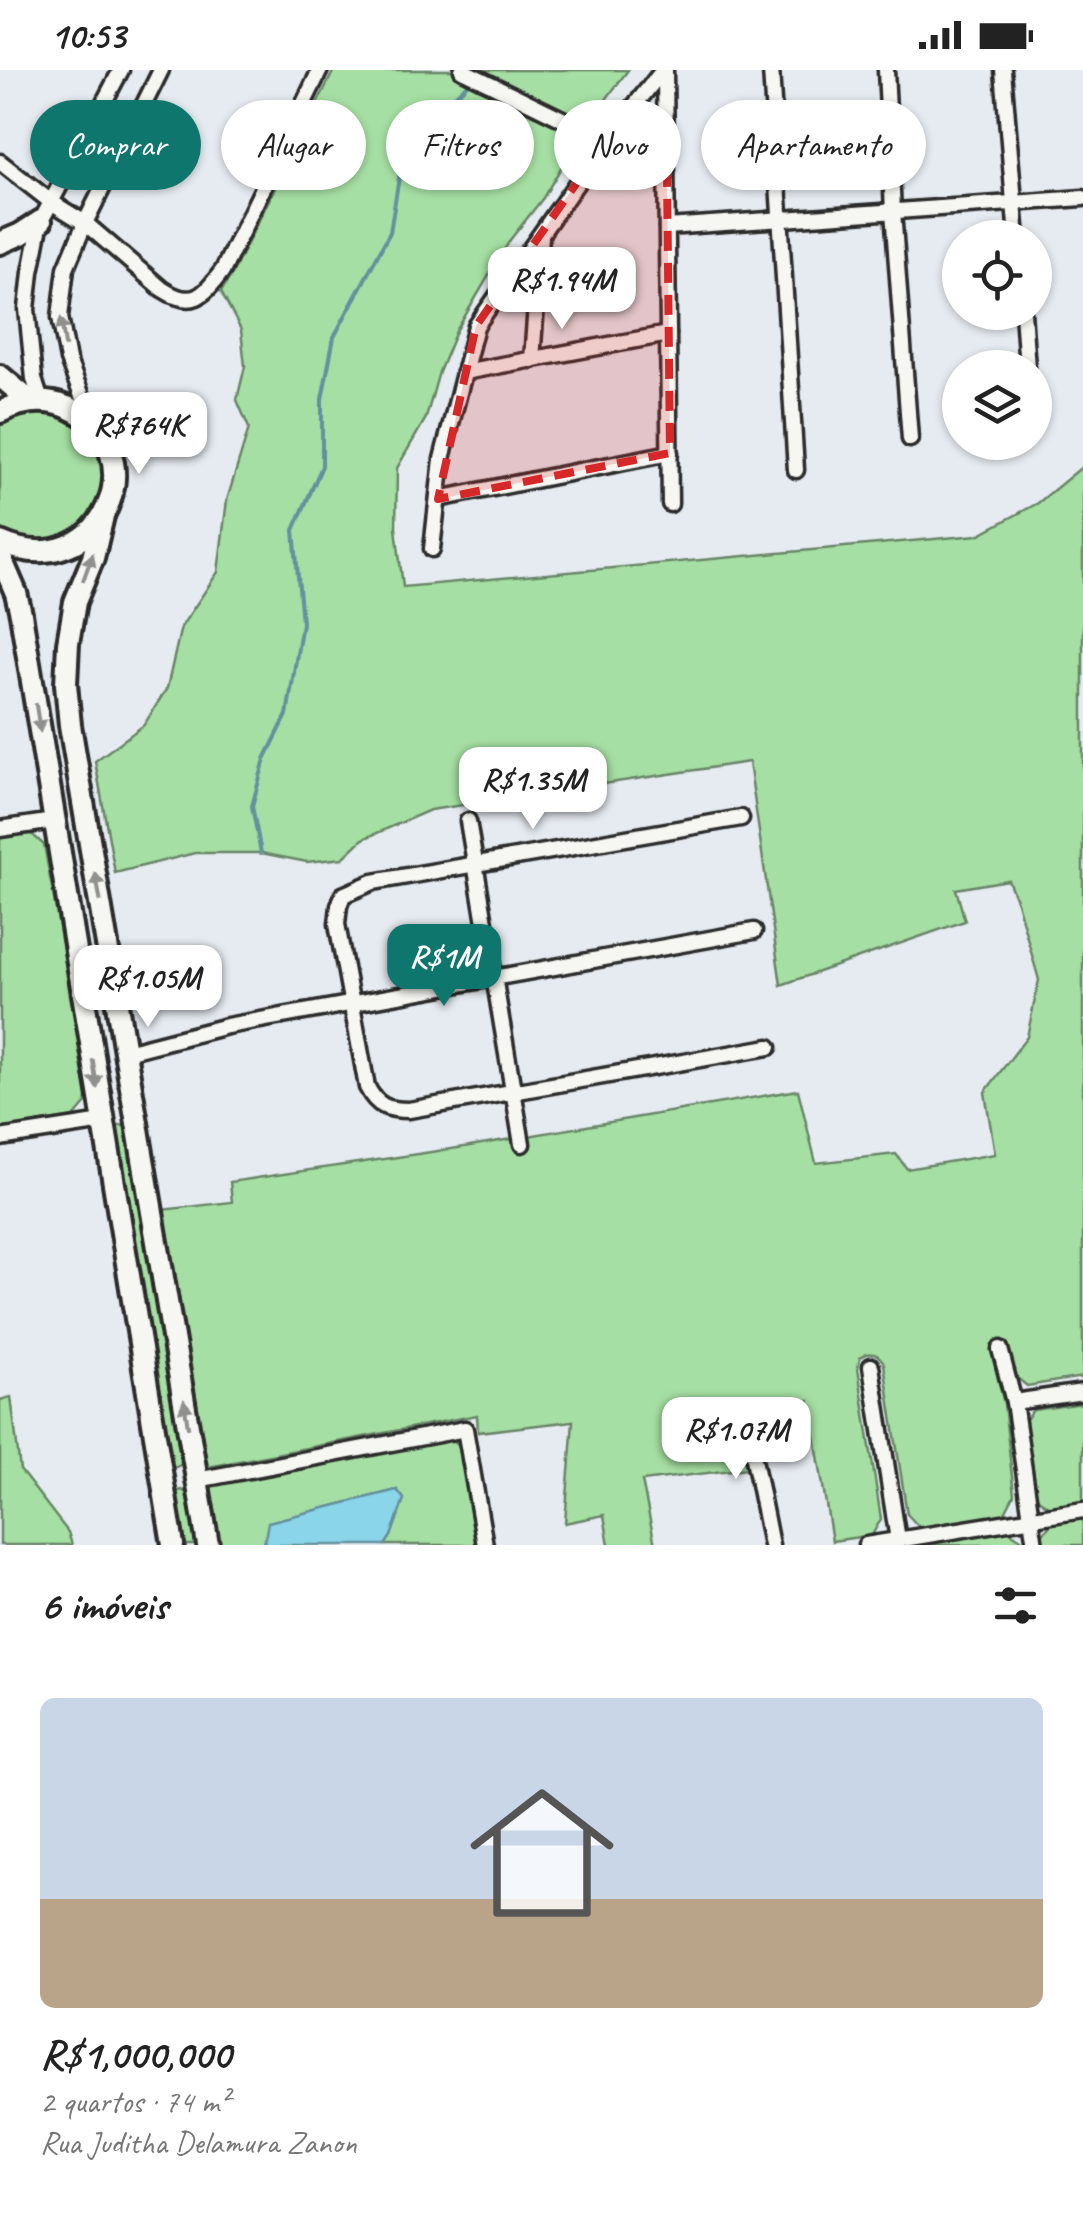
<!DOCTYPE html>
<html lang="pt">
<head>
<meta charset="utf-8">
<style>
	body { margin:0; font-family:Caveat,sans-serif; background:#f6f6f6; color:#222; height:100vh; display:flex; flex-direction:column; font-size:38px; white-space:nowrap }
	* { box-sizing:border-box; margin:0 }
	p { font-size:32px; color:#767676 }
	.icon { flex:none; width:55px; height:55px; fill:none; stroke:currentColor; stroke-width:2; stroke-linecap:round; stroke-linejoin:round }
	.map { position:relative; height:1475px; overflow:hidden }
	.sheet { display:flex; flex-direction:column; background:#fff; flex:1 }
	.sheet>* { flex:none }
	.hud { position:absolute; left:30px; top:30px; width:1025px; height:90px; display:flex; gap:20px }
	.controls { position:absolute; left:942px; top:150px; display:grid; gap:20px }
	.controls a { display:grid; place-items:center; width:110px; height:110px; border-radius:50%; background:#fff; box-shadow:0 2px 8px #0004; font-size:50px }
	.price { position:absolute; translate:-50% -85px; padding:0 22px; border-radius:20px; background:#fff; color:#222; font-size:32px; line-height:65px; filter:drop-shadow(0 2px 5px #0008) }
	.price::after { content:''; position:absolute; left:50%; top:60px; width:30px; height:22px; margin-left:-15px; background:inherit; clip-path:polygon(0 0,100% 0,50% 100%) }
	.price.selected { background:#0f766e; color:#fff }
	ul { padding:0; list-style:none }
	li { display:grid; align-content:center; gap:20px; height:530px; padding:0 40px }
	li span { display:grid; place-items:center; height:310px; border-radius:15px; color:#555 }
	li>.icon { margin-inline-start:auto }
	span .icon { width:180px; height:180px; fill:#fffc; stroke-width:1 }
	li b { font-size:42px }
	h2 { display:flex; justify-content:space-between; align-items:center; height:120px; padding:0 40px; font-size:42px }
	.tag { padding:0 35px; border-radius:45px; background:#fff; box-shadow:0 2px 8px #0004; font-size:35px; line-height:90px }
	.tag.selected { background:#0f766e; color:#fff }
	.status { display:flex; justify-content:space-between; align-items:center; height:70px; padding:0 50px; background:#fff; direction:ltr }
	.status svg { height:28px; fill:currentColor }
	.map>svg:first-child { display:block }
	.green { fill:#a6dfa3; stroke:#688567; stroke-width:2.5 }
	.water { fill:#8ad5ea; stroke:#64919e; stroke-width:2.5 }
	.lines { fill:none; stroke-linecap:round; stroke-linejoin:round }
	.stream { stroke:#64919e; stroke-width:4 }
	.street-casing { stroke:#2b2b2b; stroke-width:21 }
	.secondary-casing { stroke:#2b2b2b; stroke-width:28 }
	.street { stroke:#f6f6f2; stroke-width:14 }
	.secondary { stroke:#f6f6f2; stroke-width:20 }
	.oneway { fill:#90908e }
	.marked { fill:#d62828; fill-opacity:0.2; stroke:#d62828; stroke-width:8; stroke-dasharray:20 12; stroke-linejoin:round }
</style>
</head>
<body>
<div class="status"><b>10:53</b><svg viewBox="0 0 49 12"><path d="M0 12V9h3v3zM5 12V6h3v6zM10 12V3h3v9zM15 12V0h3v12zM26 1h20v11H26zM47 4h2v5h-2z"/></svg></div>
<div class="map">
<svg width="1083" height="1475" viewBox="0 0 1083 1475">
	<rect width="100%" height="100%" fill="#e6ebf1"/>
	<filter id="ink" filterUnits="userSpaceOnUse"><feTurbulence type="fractalNoise" baseFrequency=".01" numOctaves="2"/><feDisplacementMap in="SourceGraphic" scale="20" xChannelSelector="R" yChannelSelector="G"/><feConvolveMatrix kernelMatrix="1 2 1 2 8 2 1 2 1" color-interpolation-filters="sRGB"/></filter>
	<g filter="url(#ink)">
		<g class="green">
			<path d="M334 0H628L584 59 543 128 510 170 456 261 439 302 426 348 397 398 396 458 403 517 978 465 1038 433 1083 396V1307L1027 1316 1016 1307 1008 1275 1001 1270 992 1275V1283L1004 1334 1014 1425 1004 1444 920 1458 907 1444 884 1294C880 1283 869 1280 860 1288L858 1298 881 1449 872 1465 832 1471 809 1330 749 1336C746 1325 737 1321 727 1327L723 1340 741 1357 748 1398 642 1411 655 1475H609L604 1445 565 1453 573 1351 478 1362 477 1345 203 1398 161 1140 232 1132 230 1112 458 1078 798 1020 816 1093 896 1084 907 1099 995 1084 985 1022 1027 967 1039 910 1017 832 1008 810 956 819 965 851 781 915 749 692 430 740 363 769 343 788 307 792 261 783H195L115 803 95 691 144 655 167 618 181 557 218 502 227 430 249 358 237 330 245 296 241 260 221 222 232 204Z"/>
			<path d="M43 341C155 356 95 519 0 458V354L19 344Z"/>
			<path d="M19 761 33 765 44 775 89 1020 86 1033 74 1047 0 1059V765Z"/>
			<path d="M121 1055 128 1057 184 1387 182 1394 176 1397 168 1395 114 1059Z"/>
			<path d="M11 1327 20 1400 68 1462 72 1475H0V1330Z"/>
			<path d="M1083 1333V1432L1049 1437 1033 1425 1024 1352 1033 1340Z"/>
			<path d="M452 1370 461 1376 477 1475H385L391 1466 404 1429 397 1420 269 1452 264 1475H215L207 1422 212 1411Z"/>
			<path d="M181 1420 188 1423 190 1427 198 1475H180L174 1424Z"/>
			<path d="M1083 1447V1475H1040L1039 1468 1054 1451Z"/>
			<path d="M1006 1459 1021 1469 1022 1475H909Z"/>
		</g>
		<path class="water" d="M397 1420 404 1429 391 1466 385 1475H264L268 1452Z"/>
		<g class="lines">
			<g class="stream">
				<path d="M481 1 482 0"/>
				<path d="M261 783 252 736 265 689 287 645 302 553 294 460 322 396V329L334 267 390 162 401 95 432 62 452 29 471 10"/>
			</g>
			<defs>
				<g id="street">
					<path d="M462 0 667 100"/>
					<path d="M665 0 670 434"/>
					<path d="M771 0 796 400"/>
					<path d="M886 0 893 141 910 369"/>
					<path d="M1003 0 1017 168"/>
					<path d="M0 92 51 132 85 153 162 219C194 240 204 225 223 200L320 0"/>
					<path d="M667 157 1083 128"/>
					<path d="M1023 242 1027 298"/>
					<path d="M532 290 541 166"/>
					<path d="M464 302 668 264"/>
					<path d="M41 331 34 309 27 239 31 202 41 151 121 0"/>
					<path d="M93 354 68 290 60 247 66 198 85 153 161 0"/>
					<path d="M438 429 670 383"/>
					<path d="M432 479 442 389 476 256 607 70 663 0"/>
					<path d="M741 748 373 812 343 825 339 836 337 854 367 1017C377 1037 388 1040 409 1040L769 977"/>
					<path d="M468 751 522 1074"/>
					<path d="M0 759 54 751"/>
					<path d="M126 982 227 956 754 861"/>
					<path d="M0 1068 103 1052"/>
					<path d="M1000 1279 1014 1332 1035 1475"/>
					<path d="M871 1296 898 1470"/>
					<path d="M1014 1332 1083 1322"/>
					<path d="M736 1336 747 1353 771 1475"/>
					<path d="M197 1410 465 1359 485 1475"/>
					<path d="M866 1475 1083 1440"/>
				</g>
				<g id="secondary">
					<path d="M0 173 21 164 41 151"/>
					<path d="M0 306 31 332"/>
					<path d="M0 342C22 331 44 328 67 337 160 378 103 518 0 472"/>
					<path d="M103 446 93 488 75 532 68 573 66 614 70 655 208 1475"/>
					<path d="M0 486 16 523 21 544 173 1475"/>
				</g>
			</defs>
			<use href="#street" class="street-casing"/>
			<use href="#secondary" class="secondary-casing"/>
			<use href="#street" class="street"/>
			<use href="#secondary" class="secondary"/>
		</g>
		<defs><path id="oneway-solid" d="M-6-.8H1V-3.2L6.5 0L1 3.2V.8H-6Z" transform="scale(2.5)"/></defs>
		<g class="oneway">
			<use href="#oneway-solid" transform="translate(63 262) rotate(-99)"/>
			<use href="#oneway-solid" transform="translate(88 497) rotate(-70)"/>
			<use href="#oneway-solid" transform="translate(38 648) rotate(81)"/>
			<use href="#oneway-solid" transform="translate(98 817) rotate(-100)"/>
			<use href="#oneway-solid" transform="translate(95 1004) rotate(81)"/>
			<use href="#oneway-solid" transform="translate(186 1344) rotate(-99)"/>
		</g>
	</g>
	<path class="marked" d="M607 70 667 100 670 383 438 429 476 256Z"/>
</svg>
<div class="controls">
<a><svg class="icon" aria-label="locate" viewBox="0 0 24 24"><circle cx="12" cy="12" r="6"/><path d="M12 2v4M12 18v4M2 12h4M18 12h4"/></svg></a>
<a><svg class="icon" aria-label="layers" viewBox="0 0 24 24"><path d="M12 4l9 5-9 5-9-5zM3 14l9 5 9-5"/></svg></a>
</div>
<b class="price" style="left:562px;top:262px">R$1.94M</b>
<b class="price" style="left:139px;top:407px">R$764K</b>
<b class="price" style="left:533px;top:762px">R$1.35M</b>
<b class="price selected" style="left:444px;top:939px">R$1M</b>
<b class="price" style="left:148px;top:960px">R$1.05M</b>
<b class="price" style="left:736px;top:1412px">R$1.07M</b>
<div class="hud">
<a class="tag selected">Comprar</a>
<a class="tag">Alugar</a>
<a class="tag">Filtros</a>
<a class="tag">Novo</a>
<a class="tag">Apartamento</a>
</div>
</div>
<section class="sheet">
<h2>6 imóveis<svg class="icon" aria-label="filters" viewBox="0 0 24 24"><path d="M4 7h16M4 17h16"/><circle cx="9" cy="7" r="2"/><circle cx="15" cy="17" r="2"/></svg></h2>
<ul>
<li><span style="background:linear-gradient(#c9d6e8 65%,#b9a48a 0)"><svg class="icon" aria-label="home" viewBox="0 0 24 24"><path d="M3 11l9-7 9 7M6 9v11h12V9"/></svg></span><div><b>R$1,000,000</b><p>2 quartos · 74 m²</p><p>Rua Juditha Delamura Zanon</p></div></li>
</ul>
</section>
</body>
</html>
